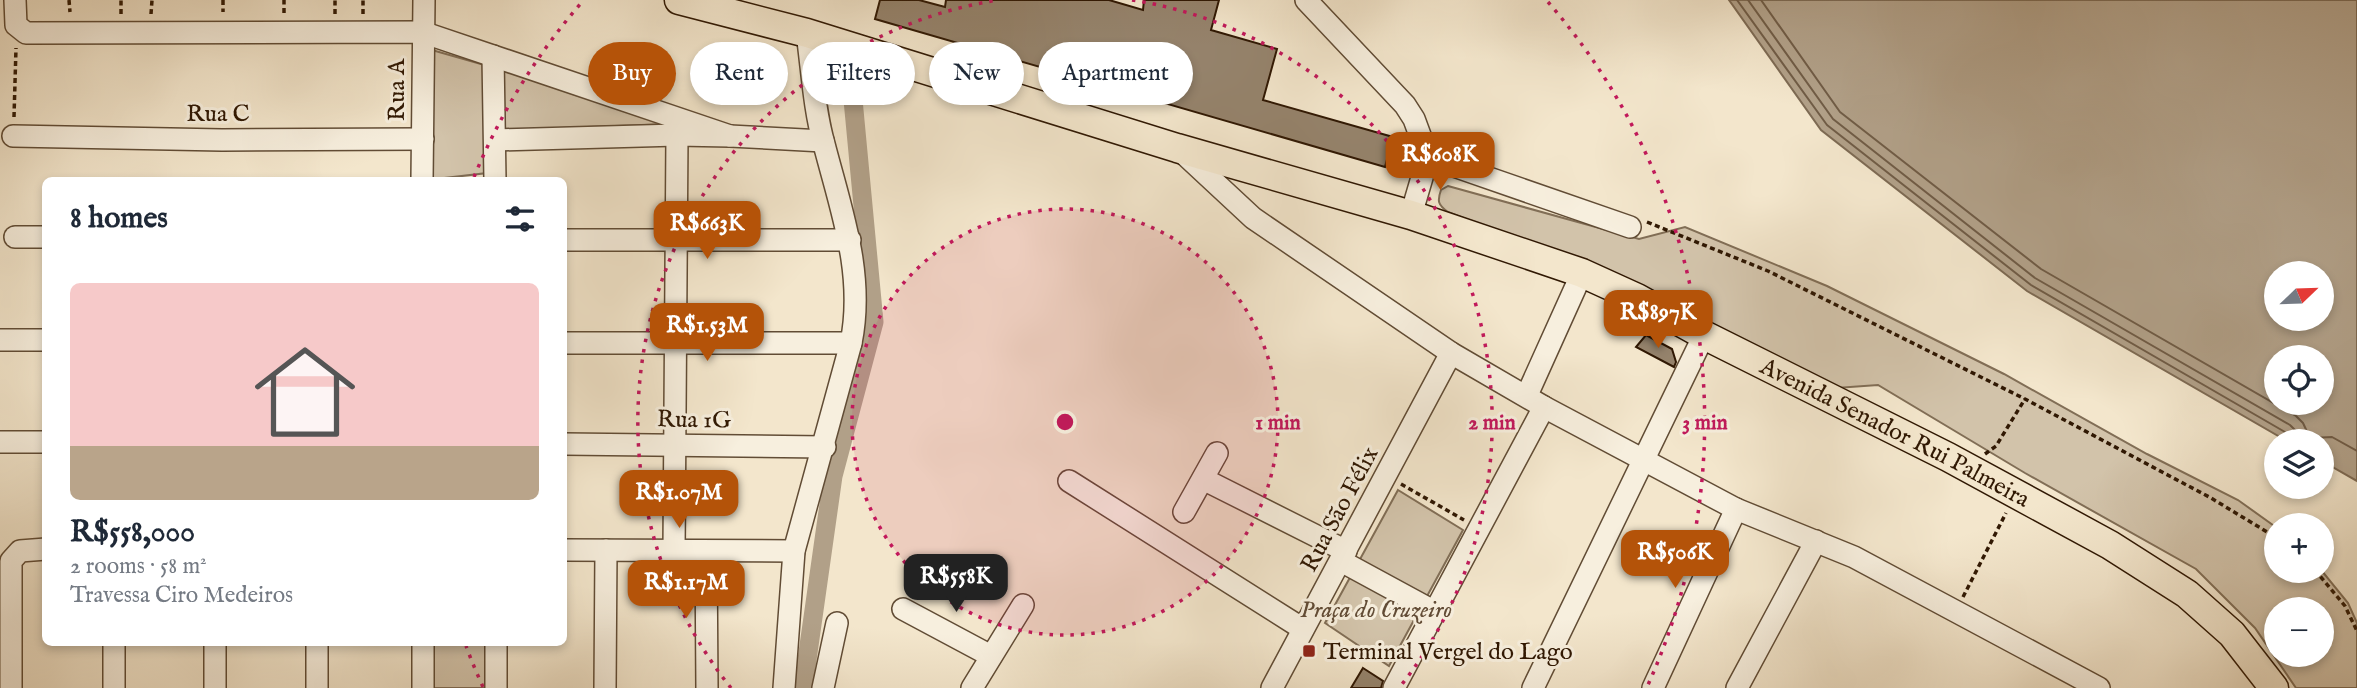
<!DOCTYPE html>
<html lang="en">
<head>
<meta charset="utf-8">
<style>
	body { margin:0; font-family:"IM FELL English",serif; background:#f6f6f7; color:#1f2937; height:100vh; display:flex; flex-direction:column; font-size:26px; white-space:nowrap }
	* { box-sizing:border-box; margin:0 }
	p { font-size:23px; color:#747a83 }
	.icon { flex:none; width:38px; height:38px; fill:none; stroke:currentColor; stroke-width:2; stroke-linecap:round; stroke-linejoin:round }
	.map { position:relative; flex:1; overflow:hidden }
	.side { position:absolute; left:42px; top:177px; width:525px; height:469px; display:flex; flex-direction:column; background:#fff; border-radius:10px; box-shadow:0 4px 10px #0003 }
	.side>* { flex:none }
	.top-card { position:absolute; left:588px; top:42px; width:665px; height:63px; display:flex; gap:14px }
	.needle { width:46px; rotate:67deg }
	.controls { position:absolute; left:2264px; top:261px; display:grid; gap:14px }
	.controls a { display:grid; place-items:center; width:70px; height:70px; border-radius:50%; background:#fff; box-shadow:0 4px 10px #0003; font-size:35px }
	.price { position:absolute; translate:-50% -60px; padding:0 16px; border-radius:14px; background:#b45309; color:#fff; font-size:23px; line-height:46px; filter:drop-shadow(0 2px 4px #0008) }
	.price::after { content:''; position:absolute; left:50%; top:42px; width:21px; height:16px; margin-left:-10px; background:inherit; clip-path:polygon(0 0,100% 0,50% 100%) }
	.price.selected { background:#222; color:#fff }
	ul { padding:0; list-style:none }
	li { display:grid; align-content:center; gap:14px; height:371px; padding:0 28px }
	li+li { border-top:2px solid #e0e1e3 }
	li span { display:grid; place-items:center; height:217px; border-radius:10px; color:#555 }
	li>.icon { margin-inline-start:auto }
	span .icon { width:126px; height:126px; fill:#fffc; stroke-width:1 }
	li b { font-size:30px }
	h2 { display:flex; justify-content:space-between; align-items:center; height:84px; padding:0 28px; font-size:30px }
	.chip { padding:0 24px; border-radius:32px; background:#fff; box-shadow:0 4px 10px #0003; font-size:24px; line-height:63px }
	.chip.selected { background:#b45309; color:#fff }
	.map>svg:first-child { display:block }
	.green { fill:#d2c3aa; stroke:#816e56; stroke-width:2; fill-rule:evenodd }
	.water { fill:#b1a088; stroke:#7d6a53; stroke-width:2; fill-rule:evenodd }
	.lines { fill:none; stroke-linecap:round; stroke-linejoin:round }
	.shore { stroke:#705c46; stroke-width:2 }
	.canal { stroke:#b1a088; stroke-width:19 }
	.building { fill:#95836c; stroke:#301803; stroke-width:2 }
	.minor-casing { stroke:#614c35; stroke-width:24 }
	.major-casing { stroke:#301803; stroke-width:31 }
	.path { stroke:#301803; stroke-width:3.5; stroke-dasharray:5 3.5; stroke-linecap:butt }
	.minor { stroke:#f7efde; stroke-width:21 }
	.major { stroke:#f3e6cc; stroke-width:28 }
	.ring { fill:none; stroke:#c2185b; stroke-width:3.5; stroke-dasharray:3.5 7 }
	.poi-dot { fill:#8f2418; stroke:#f7efde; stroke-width:2.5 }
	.labels { text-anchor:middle; stroke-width:6; stroke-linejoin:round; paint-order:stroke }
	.street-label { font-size:24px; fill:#301803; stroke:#f7efde }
	.park-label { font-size:24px; font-style:italic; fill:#614b35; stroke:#f7efde }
	.poi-label { font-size:24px; fill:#301803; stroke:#f7efde; text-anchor:start }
	.centre { fill:#c2185b; stroke:#f7efde; stroke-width:3.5 }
	.ring-label { font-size:21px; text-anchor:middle; font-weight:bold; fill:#c2185b; stroke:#f7efde; stroke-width:6; stroke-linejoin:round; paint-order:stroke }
</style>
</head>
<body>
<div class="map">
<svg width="2357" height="688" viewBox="0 0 2357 688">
	<rect width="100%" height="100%" fill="#f3e6cc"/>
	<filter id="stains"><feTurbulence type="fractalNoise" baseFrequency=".00286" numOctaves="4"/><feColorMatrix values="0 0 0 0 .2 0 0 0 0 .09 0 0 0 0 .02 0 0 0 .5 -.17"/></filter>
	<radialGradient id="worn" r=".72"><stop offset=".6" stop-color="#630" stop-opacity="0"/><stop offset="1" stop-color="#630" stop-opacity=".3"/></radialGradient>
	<g class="green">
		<path d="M432 50 488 66 487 173 427 180Z"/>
		<path d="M503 62 673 124 502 130Z"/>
		<path d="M1448 186 1639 239 1685 227 1827 286 2004 374 2147 454 2238 500 2277 528V570L2322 571 2348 603 2357 623V688H2296L2255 628 2196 569 2025 473 1878 385 1836 388 1644 288 1448 212C1438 205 1437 201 1441 190ZM2277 609H2322V654H2277Z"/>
		<path d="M1398 490 1463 530 1389 666 1325 623Z"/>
		<rect x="434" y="642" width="52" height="46"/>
	</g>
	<path class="water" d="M1729 0H2357V481L2322 461V441H2287L2027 291 1821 130ZM2277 273H2322V318H2277ZM2277 357H2322V402H2277Z"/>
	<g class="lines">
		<g class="shore">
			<path d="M1737 0 1827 125 2031 285 2285 432 2289 436V441"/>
			<path d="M1748 0 1833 119 2035 278 2290 425 2297 432 2298 441"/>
			<path d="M1761 0 1840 112 2041 269 2296 416 2303 423 2310 438 2332 437 2357 451"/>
		</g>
		<path class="canal" d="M803 688 833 476 874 322 852 89"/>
	</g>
	<g class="building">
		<path d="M880 0H919L945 7 946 0H1109L1143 10 1144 0H1219L1211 30 1277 49 1263 100 1393 137 1385 167 875 19Z"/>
		<path d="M1646 335 1672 349 1676 362 1674 367 1636 347Z"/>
		<path d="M1363 668 1383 681 1381 688H1351Z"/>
	</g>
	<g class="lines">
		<defs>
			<g id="minor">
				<path d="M15 0 16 25 26 33 422 32 730 136"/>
				<path d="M1306 0 1405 105 1414 119 1428 157 1411 215"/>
				<path d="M493 56 495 180"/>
				<path d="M13 136 222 140 423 139"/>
				<path d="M495 140 677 135 730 136 823 141"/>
				<path d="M1181 151 1253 218 1451 353 1544 407 1736 509 1854 557 2099 688"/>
				<path d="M1428 157 1630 227"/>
				<path d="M422 180 424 0"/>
				<path d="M15 237H46"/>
				<path d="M564 240H850"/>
				<path d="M0 340H46"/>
				<path d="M564 343H851"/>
				<path d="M1527 395 1582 273"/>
				<path d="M0 442H46"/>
				<path d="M564 444 825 447"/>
				<path d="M1203 479 1346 551"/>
				<path d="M1069 481 1303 629"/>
				<path d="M1184 512 1217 453"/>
				<path d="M564 550 794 551"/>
				<path d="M674 551 677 135"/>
				<path d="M706 552 707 688"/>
				<path d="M1341 561 1435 612"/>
				<path d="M903 609 991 656"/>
				<path d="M114 642V688"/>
				<path d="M215 642V688"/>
				<path d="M317 642V688"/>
				<path d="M496 642V688"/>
				<path d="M11 688V561L20 551 46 549"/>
				<path d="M423 688V642"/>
				<path d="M605 688 606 550"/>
				<path d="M784 688 794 551 851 343C865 274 841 210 824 144 814 109 812 69 807 33"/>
				<path d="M823 688 837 623"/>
				<path d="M972 688 1023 605"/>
				<path d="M1272 688 1451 353"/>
				<path d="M1394 688 1544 407"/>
				<path d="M1533 688 1704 335"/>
				<path d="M1653 688 1736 509"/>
				<path d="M1737 688 1816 541"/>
			</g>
			<g id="major">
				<path id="s1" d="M679 0 807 33 1177 148 1411 215 1582 273 1637 298 1704 335 1948 457 2110 545 2187 594 2232 634 2274 688"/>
			</g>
		</defs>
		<use href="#minor" class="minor-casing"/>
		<use href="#major" class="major-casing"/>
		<g class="path">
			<path d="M69 0 70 12"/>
			<path d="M223 0V12"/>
			<path d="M284 13V0"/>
			<path d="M121 14V0"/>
			<path d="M151 14 152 0"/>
			<path d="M335 14V0"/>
			<path d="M363 14V0"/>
			<path d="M14 117 16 48"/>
			<path d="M1647 222 1768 271 2025 399 2211 498 2277 538"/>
			<path d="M1985 454 1996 446 2025 399"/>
			<path d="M1401 484 1464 520"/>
			<path d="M2315 570 2345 606 2357 631"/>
			<path d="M1963 597 2006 513"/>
		</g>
		<use href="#minor" class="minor"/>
		<use href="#major" class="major"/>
	</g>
	<circle cx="1065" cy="422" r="213" fill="#c2185b" fill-opacity=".12"/>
	<g class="ring">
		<circle cx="1065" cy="422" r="213"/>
		<path d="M731 688A427 427 0 0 1 998 0M1132 0A427 427 0 0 1 1399 688"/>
		<path d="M483 687A640 640 0 0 1 466 646M474 177A640 640 0 0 1 582 2M1548 2A640 640 0 0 1 1647 687"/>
	</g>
	<rect class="poi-dot" x="1302" y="644" width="14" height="14" rx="3.5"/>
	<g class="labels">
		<g class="street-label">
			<text transform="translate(396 90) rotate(-90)" y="8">Rua A</text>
			<text x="218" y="121">Rua C</text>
			<text transform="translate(694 419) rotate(1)" y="8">Rua 1G</text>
			<text dy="8" stroke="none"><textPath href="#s1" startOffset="1295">Avenida Senador Rui Palmeira</textPath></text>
			<text transform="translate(1339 509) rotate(-62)" y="8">Rua São Félix</text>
		</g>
		<g class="park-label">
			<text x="1376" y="617">Praça do Cruzeiro</text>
		</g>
		<g class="poi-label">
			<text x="1323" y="659">Terminal Vergel do Lago</text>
		</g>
	</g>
	<circle cx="1065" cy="422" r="10" class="centre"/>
	<g class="ring-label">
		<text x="1278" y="429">1 min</text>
		<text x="1492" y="429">2 min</text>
		<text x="1705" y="429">3 min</text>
	</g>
	<rect width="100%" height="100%" filter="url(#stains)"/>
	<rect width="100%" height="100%" fill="url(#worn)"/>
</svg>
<div class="controls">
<a><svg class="needle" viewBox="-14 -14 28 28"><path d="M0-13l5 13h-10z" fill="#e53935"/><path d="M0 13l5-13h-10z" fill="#747a83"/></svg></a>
<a><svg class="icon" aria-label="locate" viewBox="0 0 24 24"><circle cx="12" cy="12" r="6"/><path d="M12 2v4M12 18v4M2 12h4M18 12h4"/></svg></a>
<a><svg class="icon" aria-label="layers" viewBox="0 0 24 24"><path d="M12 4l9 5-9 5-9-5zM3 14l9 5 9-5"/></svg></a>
<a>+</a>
<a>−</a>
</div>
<b class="price" style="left:1440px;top:192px">R$608K</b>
<b class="price" style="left:707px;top:261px">R$663K</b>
<b class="price" style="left:1658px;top:350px">R$897K</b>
<b class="price" style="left:707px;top:363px">R$1.53M</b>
<b class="price" style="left:679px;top:530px">R$1.07M</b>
<b class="price" style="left:1675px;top:590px">R$506K</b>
<b class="price selected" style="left:956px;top:614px">R$558K</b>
<b class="price" style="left:686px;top:620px">R$1.17M</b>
<div class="top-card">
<a class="chip selected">Buy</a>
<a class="chip">Rent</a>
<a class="chip">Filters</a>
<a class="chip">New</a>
<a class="chip">Apartment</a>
</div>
<section class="side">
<h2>8 homes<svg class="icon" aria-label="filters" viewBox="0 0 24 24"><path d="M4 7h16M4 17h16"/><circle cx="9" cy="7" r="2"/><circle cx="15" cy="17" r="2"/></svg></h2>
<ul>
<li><span style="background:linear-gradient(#f6c9c9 75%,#b9a48a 0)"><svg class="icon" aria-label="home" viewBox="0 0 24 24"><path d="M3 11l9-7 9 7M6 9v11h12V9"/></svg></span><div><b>R$558,000</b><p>2 rooms · 58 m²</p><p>Travessa Ciro Medeiros</p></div></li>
</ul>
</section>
</div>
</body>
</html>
